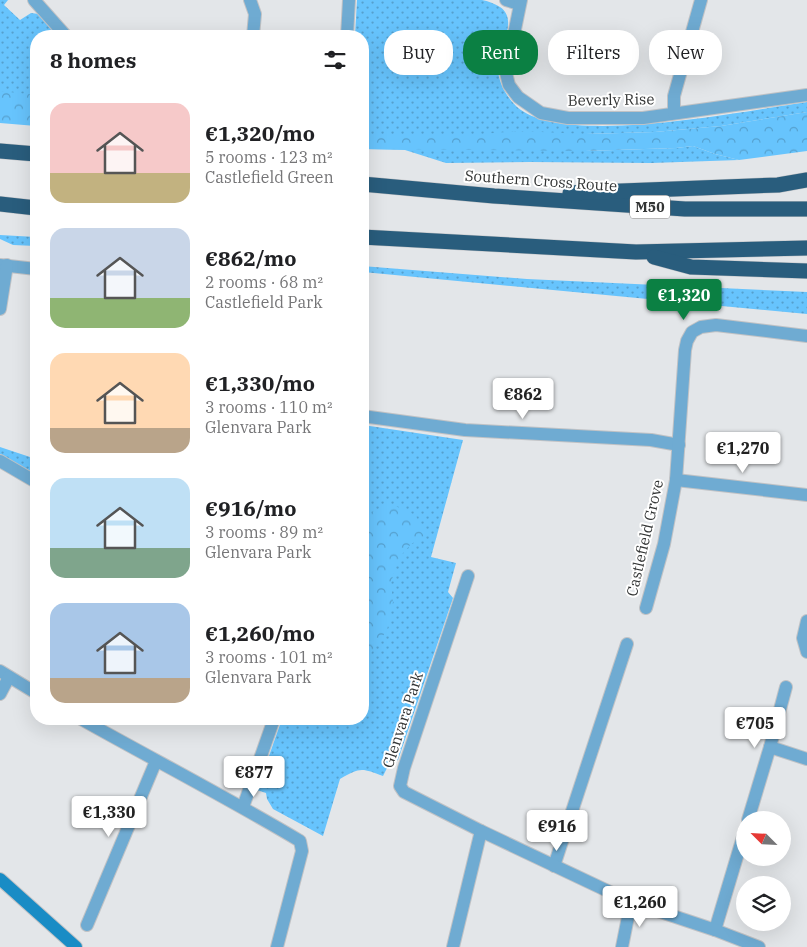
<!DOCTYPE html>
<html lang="en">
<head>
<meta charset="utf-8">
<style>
	body { margin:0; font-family:"IBM Plex Serif",serif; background:#f6f6f6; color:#202124; height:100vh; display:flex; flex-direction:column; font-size:19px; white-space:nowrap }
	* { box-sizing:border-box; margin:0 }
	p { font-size:16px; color:#757577 }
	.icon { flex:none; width:28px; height:28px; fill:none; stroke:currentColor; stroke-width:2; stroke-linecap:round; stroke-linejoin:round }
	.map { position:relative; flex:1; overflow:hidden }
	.drawer { position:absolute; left:30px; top:30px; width:339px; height:695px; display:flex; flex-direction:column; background:#fff; border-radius:20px; box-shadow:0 5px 20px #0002 }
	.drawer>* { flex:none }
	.top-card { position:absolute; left:384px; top:30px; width:348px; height:45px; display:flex; gap:10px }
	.needle { width:32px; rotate:294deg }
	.fabs { position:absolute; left:736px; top:811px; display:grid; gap:10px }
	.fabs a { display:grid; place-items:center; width:55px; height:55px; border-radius:50%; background:#fff; box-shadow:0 5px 20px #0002; font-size:25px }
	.price { position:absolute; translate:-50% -42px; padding:0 11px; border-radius:5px; background:#fff; color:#222; font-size:16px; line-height:32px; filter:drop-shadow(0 1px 2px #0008) }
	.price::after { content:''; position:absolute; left:50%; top:30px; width:15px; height:11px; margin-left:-8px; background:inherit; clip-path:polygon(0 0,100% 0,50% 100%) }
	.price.on { background:#0b8043; color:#fff }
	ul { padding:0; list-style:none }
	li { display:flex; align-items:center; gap:15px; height:125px; padding:0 20px }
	li span { display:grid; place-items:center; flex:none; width:140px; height:100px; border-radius:15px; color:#555 }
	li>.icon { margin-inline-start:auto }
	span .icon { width:60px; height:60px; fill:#fffc; stroke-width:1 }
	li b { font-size:21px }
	h2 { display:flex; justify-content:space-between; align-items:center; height:60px; padding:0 20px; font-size:21px }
	.tag { padding:0 18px; border-radius:20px; background:#fff; box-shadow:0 5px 20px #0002; font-size:18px; line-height:45px }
	.tag.on { background:#0b8043; color:#fff }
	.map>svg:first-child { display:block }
	.grass { fill:url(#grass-dots) }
	.forest { fill:url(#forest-crowns) }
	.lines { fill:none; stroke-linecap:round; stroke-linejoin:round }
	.street-casing { stroke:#c0c2c5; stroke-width:14 }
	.secondary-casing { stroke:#c0c2c5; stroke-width:14 }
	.highway-casing { stroke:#c0c2c5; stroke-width:16 }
	.street { stroke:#6fabd2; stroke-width:12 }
	.secondary { stroke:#198cc5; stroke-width:12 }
	.highway { stroke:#295d7d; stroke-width:15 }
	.labels { text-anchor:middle; stroke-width:4; stroke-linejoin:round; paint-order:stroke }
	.shield { fill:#fff; stroke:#707171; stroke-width:1 }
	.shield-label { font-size:14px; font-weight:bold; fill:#323434 }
	.street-label { font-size:15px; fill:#323434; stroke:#fff }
</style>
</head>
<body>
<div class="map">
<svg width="807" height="947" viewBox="0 0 807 947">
	<defs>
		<pattern id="grass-dots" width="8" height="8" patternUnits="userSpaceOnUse" patternTransform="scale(1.25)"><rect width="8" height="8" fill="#67c4fd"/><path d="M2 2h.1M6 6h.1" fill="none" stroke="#55a0ce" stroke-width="1.8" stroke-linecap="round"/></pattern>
		<pattern id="forest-crowns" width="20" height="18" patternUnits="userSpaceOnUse" patternTransform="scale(1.25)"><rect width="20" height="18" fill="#67c4fd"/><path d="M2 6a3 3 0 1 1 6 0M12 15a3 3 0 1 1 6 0" fill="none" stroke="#55a0ce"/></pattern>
	</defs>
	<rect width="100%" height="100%" fill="#e3e6e9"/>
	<g class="grass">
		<path d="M0 0H8L4 5 20 20 31 13 39 14 59 36H36V115L0 111Z"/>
		<path d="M357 0C386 0 415 0 444 0 457 0 470 0 482 0 488 1 495 4 500 7 519 20 499 47 498 64 497 81 505 95 517 107 564 148 745 111 807 102V112L721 126 655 132 586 134 585 151 676 148 693 146 715 154 739 160 651 163 530 162 446 163 405 150 363 149 362 36H355Z"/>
		<path d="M0 235 36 237V246L13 245 0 239Z"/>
		<path d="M362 266 527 279 807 292V314L363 272Z"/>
		<path d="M363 425 463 440 431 557 456 563 448 592 453 598 398 760 389 764 383 776C362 768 360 767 340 779L323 836 273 809 267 799 266 793 257 790 282 719H362Z"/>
		<path d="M0 447 36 459V475L0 454Z"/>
	</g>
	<g class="forest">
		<path d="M0 91 36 95V126L0 123Z"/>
		<path d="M807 112V151L739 160 715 154 693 146 676 148 585 151 363 149V134L456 136 519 131 586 134 655 132 721 126Z"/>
		<path d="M391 504 415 515 428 535 411 544 398 559 391 583 393 602 387 630 369 656H363V516Z"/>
	</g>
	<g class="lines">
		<defs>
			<g id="street">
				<path d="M34 0 66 36"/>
				<path d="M250 0 255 14 253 36"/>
				<path d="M506 0 519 4"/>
				<path d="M521 0 506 73 509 85 518 97 541 113 568 118H643L807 95"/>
				<path d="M347 36 349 0"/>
				<path d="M674 113V96L701 0"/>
				<path d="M0 265 36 269"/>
				<path d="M0 309 7 265"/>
				<path d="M362 416 465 430 651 440 679 445"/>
				<path d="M0 461 36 482"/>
				<path d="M676 480 807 495"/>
				<path d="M468 576 404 768 400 786 404 792 481 831"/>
				<path d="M646 608 664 544 676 480 685 350 687 341 692 332 701 327 716 325 807 336"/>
				<path d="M807 621 803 638 807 652"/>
				<path d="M0 671 36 693"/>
				<path d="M0 694 9 677"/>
				<path d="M81 719C154 760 228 798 300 841L302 851 277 947"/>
				<path d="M770 747 807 759"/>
				<path d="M243 807 274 719"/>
				<path d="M748 820 770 747 786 687"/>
				<path d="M554 866 627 644"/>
				<path d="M87 925 156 761"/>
				<path d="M715 930 745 830"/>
				<path d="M453 947 481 831 631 902 715 930 759 947"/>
				<path d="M622 947 631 902"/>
			</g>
			<path id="secondary" d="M0 879 76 947"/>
			<g id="highway">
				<path d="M0 151 36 154"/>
				<path d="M362 184 494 196 685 209H807"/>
				<path d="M570 193 778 185 807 180"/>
				<path d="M0 204 36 208"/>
				<path d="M362 237 636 252 807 248"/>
				<path d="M654 257 691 267 807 271"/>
			</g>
		</defs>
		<use href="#street" class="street-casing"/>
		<use href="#secondary" class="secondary-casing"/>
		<use href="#highway" class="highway-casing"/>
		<use href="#street" class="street"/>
		<use href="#secondary" class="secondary"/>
		<use href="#highway" class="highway"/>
	</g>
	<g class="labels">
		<rect class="shield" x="630" y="195.5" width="40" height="23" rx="4"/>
		<g class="shield-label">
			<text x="650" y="212">M50</text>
		</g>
		<g class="street-label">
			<text transform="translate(611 100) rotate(-1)" y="5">Beverly Rise</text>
			<text transform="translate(541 181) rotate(4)" y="5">Southern Cross Route</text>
			<text transform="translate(645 538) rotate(-77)" y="5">Castlefield Grove</text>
			<text transform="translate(403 720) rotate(-72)" y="5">Glenvara Park</text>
		</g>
	</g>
</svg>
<div class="fabs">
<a><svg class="needle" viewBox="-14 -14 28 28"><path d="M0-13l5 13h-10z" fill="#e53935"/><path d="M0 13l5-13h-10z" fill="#757577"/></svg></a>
<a><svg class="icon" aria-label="layers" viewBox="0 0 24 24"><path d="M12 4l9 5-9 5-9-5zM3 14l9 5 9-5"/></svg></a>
</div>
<b class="price on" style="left:684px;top:321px">€1,320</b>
<b class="price" style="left:523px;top:420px">€862</b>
<b class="price" style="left:743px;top:474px">€1,270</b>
<b class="price" style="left:755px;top:749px">€705</b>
<b class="price" style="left:254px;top:798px">€877</b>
<b class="price" style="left:109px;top:838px">€1,330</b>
<b class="price" style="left:557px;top:852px">€916</b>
<b class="price" style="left:640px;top:928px">€1,260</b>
<div class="top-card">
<a class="tag">Buy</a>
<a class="tag on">Rent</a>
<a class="tag">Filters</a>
<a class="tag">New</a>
</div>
<section class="drawer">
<h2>8 homes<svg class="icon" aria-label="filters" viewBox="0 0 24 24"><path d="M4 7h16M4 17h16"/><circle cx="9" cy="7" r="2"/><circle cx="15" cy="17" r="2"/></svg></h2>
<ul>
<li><span style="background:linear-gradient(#f6c9c9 70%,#c2b280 0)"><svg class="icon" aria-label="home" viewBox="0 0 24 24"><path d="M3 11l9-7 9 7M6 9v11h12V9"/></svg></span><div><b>€1,320/mo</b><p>5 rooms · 123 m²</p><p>Castlefield Green</p></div></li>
<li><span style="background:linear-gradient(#c9d6e8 70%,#8fb573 0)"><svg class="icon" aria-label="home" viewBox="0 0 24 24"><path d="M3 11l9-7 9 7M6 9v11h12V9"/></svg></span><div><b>€862/mo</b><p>2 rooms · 68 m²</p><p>Castlefield Park</p></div></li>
<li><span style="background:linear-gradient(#ffd9b3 75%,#b9a48a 0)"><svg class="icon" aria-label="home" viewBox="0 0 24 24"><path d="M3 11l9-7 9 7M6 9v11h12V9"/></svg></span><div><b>€1,330/mo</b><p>3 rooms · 110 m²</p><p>Glenvara Park</p></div></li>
<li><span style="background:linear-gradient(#bfe0f5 70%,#7fa58c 0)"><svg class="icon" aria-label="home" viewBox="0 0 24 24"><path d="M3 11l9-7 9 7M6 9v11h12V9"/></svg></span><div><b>€916/mo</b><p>3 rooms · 89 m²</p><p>Glenvara Park</p></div></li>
<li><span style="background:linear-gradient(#a9c7e8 75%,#b9a48a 0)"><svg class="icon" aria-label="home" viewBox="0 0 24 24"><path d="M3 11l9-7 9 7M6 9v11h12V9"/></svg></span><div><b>€1,260/mo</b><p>3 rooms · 101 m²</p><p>Glenvara Park</p></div></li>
</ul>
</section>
</div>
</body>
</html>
